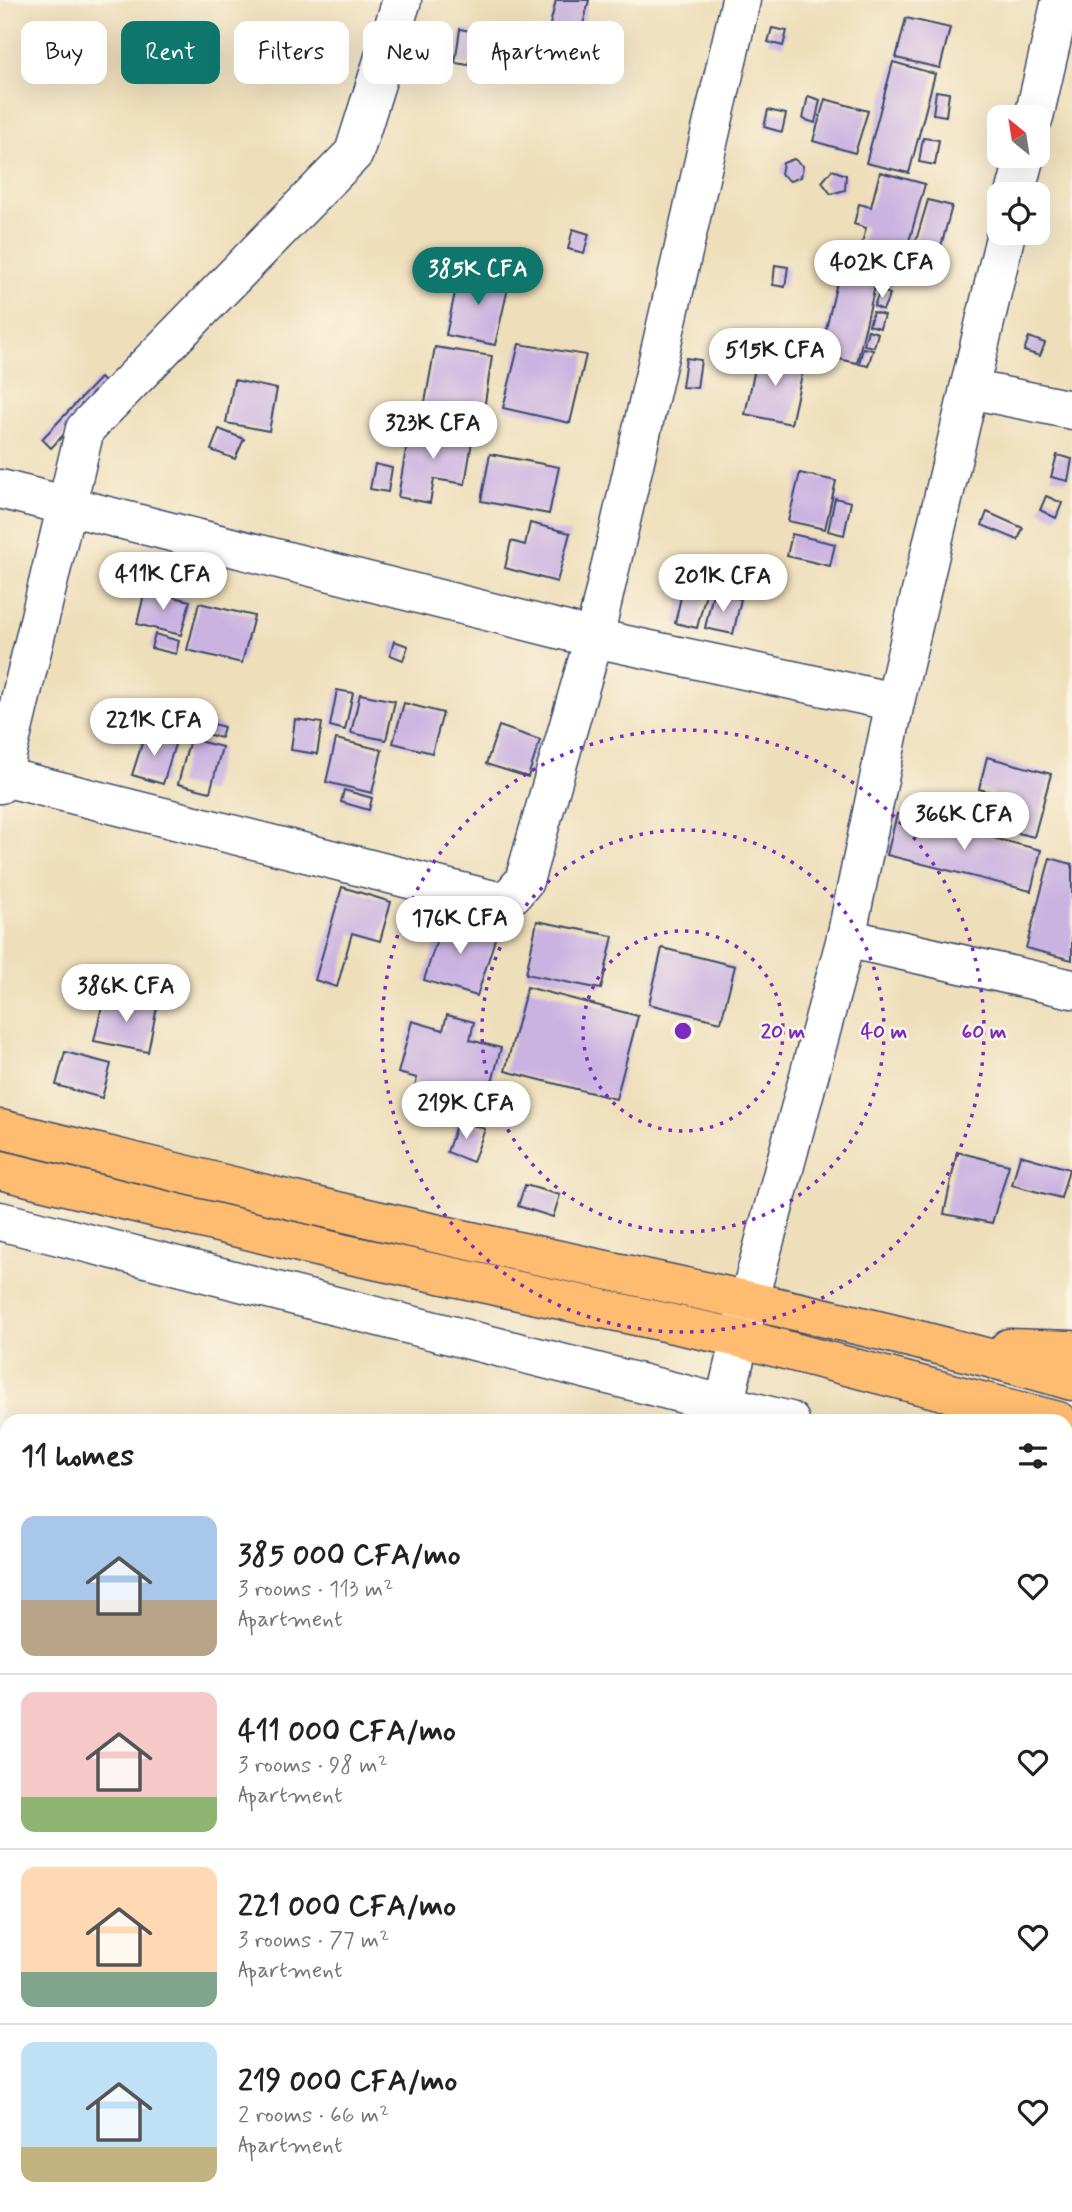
<!DOCTYPE html>
<html lang="en">
<head>
<meta charset="utf-8">
<style>
	body { margin:0; font-family:Mynerve,sans-serif; background:#f2f2f2; color:#222; height:100vh; display:flex; flex-direction:column; font-size:26px; white-space:nowrap }
	* { box-sizing:border-box; margin:0 }
	p { font-size:23px; color:#767676 }
	.icon { flex:none; width:38px; height:38px; fill:none; stroke:currentColor; stroke-width:2; stroke-linecap:round; stroke-linejoin:round }
	.map { position:relative; flex:1; overflow:hidden }
	.panel { position:absolute; left:0px; top:1414px; width:1073px; height:798px; display:flex; flex-direction:column; background:#fff; border-radius:21px 21px 0 0; box-shadow:0 7px 28px #0002 }
	.panel>* { flex:none }
	.top-card { position:absolute; left:21px; top:21px; width:700px; height:63px; display:flex; gap:14px }
	.needle { width:46px; rotate:330deg }
	.controls { position:absolute; left:987px; top:105px; display:grid; gap:14px }
	.controls a { display:grid; place-items:center; width:63px; height:63px; border-radius:14px; background:#fff; box-shadow:0 7px 28px #0002; font-size:35px }
	.price { position:absolute; translate:-50% -60px; padding:0 16px; border-radius:24px; background:#fff; color:#222; font-size:23px; line-height:46px; filter:drop-shadow(0 2px 4px #0008) }
	.price::after { content:''; position:absolute; left:50%; top:42px; width:21px; height:16px; margin-left:-10px; background:inherit; clip-path:polygon(0 0,100% 0,50% 100%) }
	.price.on { background:#0f766e; color:#fff }
	ul { padding:0; list-style:none }
	li { display:flex; align-items:center; gap:21px; height:175px; padding:0 21px }
	li+li { border-top:2px solid #e0e0e0 }
	li span { display:grid; place-items:center; flex:none; width:196px; height:140px; border-radius:14px; color:#555 }
	li>.icon { margin-inline-start:auto }
	span .icon { width:84px; height:84px; fill:#fffc; stroke-width:1 }
	li b { font-size:30px }
	h2 { display:flex; justify-content:space-between; align-items:center; height:84px; padding:0 21px; font-size:30px }
	.tag { padding:0 24px; border-radius:14px; background:#fff; box-shadow:0 7px 28px #0002; font-size:24px; line-height:63px }
	.tag.on { background:#0f766e; color:#fff }
	.map>svg:first-child { display:block }
	.building { fill:#cbb3e1 }
	.lines { fill:none; stroke-linecap:round; stroke-linejoin:round }
	.minor-casing { stroke:#3b496c; stroke-width:41 }
	.major-casing { stroke:#3b496c; stroke-width:41 }
	.minor { stroke:#fff; stroke-width:38 }
	.major { stroke:#febc70; stroke-width:38 }
	.ring { fill:none; stroke:#7b2cbf; stroke-width:3.5; stroke-dasharray:3.5 7 }
	.centre { fill:#7b2cbf; stroke:#fcf5e5; stroke-width:3.5 }
	.ring-label { font-size:21px; text-anchor:middle; font-weight:bold; fill:#7b2cbf; stroke:#fcf5e5; stroke-width:5; stroke-linejoin:round; paint-order:stroke }
</style>
</head>
<body>
<div class="map">
<svg width="1072" height="2212" viewBox="0 0 1072 2212">
	<rect width="100%" height="100%" fill="#fcf5e5"/>
	<filter id="ink" filterUnits="userSpaceOnUse"><feTurbulence type="fractalNoise" baseFrequency=".0143" numOctaves="2"/><feDisplacementMap in="SourceGraphic" scale="14" xChannelSelector="R" yChannelSelector="G"/><feConvolveMatrix kernelMatrix="1 2 1 2 8 2 1 2 1" color-interpolation-filters="sRGB"/></filter>
	<filter id="wash" filterUnits="userSpaceOnUse"><feTurbulence type="fractalNoise" baseFrequency=".00686" numOctaves="4" result="noise"/><feDisplacementMap in="SourceGraphic" scale="28" xChannelSelector="R" yChannelSelector="G"/><feGaussianBlur stdDeviation="1.57" result="paint"/><feColorMatrix in="noise" values="0 0 0 0 0 0 0 0 0 0 0 0 0 0 0 0 0 1.4 0 .05"/><feComposite in="paint" operator="in"/></filter>
	<g filter="url(#wash)">
		<rect width="100%" height="100%" fill="#eedeba"/>
		<g id="blocks">
			<g class="building">
				<path d="M556 0H589L578 45 547 37Z"/>
				<path d="M906 18 950 28 940 68 896 58Z"/>
				<path d="M772 28 787 31 783 46 768 42Z"/>
				<path d="M460 29 475 32 469 65 455 63Z"/>
				<path d="M893 62 935 74 909 173 866 163Z"/>
				<path d="M936 91 949 93 946 116 933 114Z"/>
				<path d="M808 96 820 100 815 123 803 119Z"/>
				<path d="M825 99 868 111 855 153 813 141Z"/>
				<path d="M768 110 786 114 782 132 764 127Z"/>
				<path d="M923 138 939 140 935 165 919 162Z"/>
				<path d="M794 159 803 166 801 177 790 181 781 174 783 163Z"/>
				<path d="M832 170 846 175 845 190 831 194 822 182Z"/>
				<path d="M880 172 925 184 901 270 858 259 866 228 854 224 859 204 871 207Z"/>
				<path d="M928 200 952 206 937 261 912 254Z"/>
				<path d="M573 229 589 234 584 253 568 249Z"/>
				<path d="M842 261 879 269 857 363 820 355Z"/>
				<path d="M775 265 788 267 785 287 773 285Z"/>
				<path d="M460 269 510 279 495 345 446 335Z"/>
				<path d="M881 272 894 275 890 288 877 285Z"/>
				<path d="M880 290 890 294 883 310 874 306Z"/>
				<path d="M873 312 884 315 880 328 869 325Z"/>
				<path d="M868 330 878 333 874 347 864 345Z"/>
				<path d="M1029 337 1045 343 1040 356 1024 351Z"/>
				<path d="M519 344 586 355 570 423 503 408Z"/>
				<path d="M435 347 492 356 482 423 424 408Z"/>
				<path d="M863 348 873 350 868 366 859 364Z"/>
				<path d="M759 351 805 361 791 424 745 414Z"/>
				<path d="M686 358 701 360 697 388 682 387Z"/>
				<path d="M100 378 109 387 51 448 42 439Z"/>
				<path d="M234 380 277 389 269 431 226 423Z"/>
				<path d="M410 425 473 435 465 484 434 479 430 503 398 497Z"/>
				<path d="M219 429 244 439 235 459 211 450Z"/>
				<path d="M490 454 559 467 549 514 481 501Z"/>
				<path d="M1057 455 1072 459 1068 481 1051 477Z"/>
				<path d="M375 464 392 468 388 492 370 489Z"/>
				<path d="M800 473 836 481 825 529 788 521Z"/>
				<path d="M1046 496 1062 503 1056 518 1040 510Z"/>
				<path d="M835 498 851 502 844 535 828 531Z"/>
				<path d="M987 512 1023 528 1018 540 982 525Z"/>
				<path d="M530 523 570 533 557 582 505 568 511 541 525 545Z"/>
				<path d="M792 534 835 544 830 566 787 556Z"/>
				<path d="M683 588 706 593 697 628 675 623Z"/>
				<path d="M145 590 190 601 181 635 137 624Z"/>
				<path d="M713 593 741 599 733 634 705 628Z"/>
				<path d="M199 603 254 616 242 663 187 650Z"/>
				<path d="M155 634 179 641 176 654 151 648Z"/>
				<path d="M394 641 408 646 403 660 390 655Z"/>
				<path d="M337 690 353 693 345 730 330 726Z"/>
				<path d="M360 694 395 701 386 740 351 733Z"/>
				<path d="M404 703 443 713 432 753 393 743Z"/>
				<path d="M195 719 224 727 221 738 192 730Z"/>
				<path d="M295 719 322 723 317 754 291 750Z"/>
				<path d="M499 726 540 740 528 777 486 764Z"/>
				<path d="M146 731 176 741 163 784 132 775Z"/>
				<path d="M190 739 222 747 210 792 178 784Z"/>
				<path d="M336 739 382 750 372 793 326 782Z"/>
				<path d="M987 757 1051 774 1034 837 986 825 994 793 979 789Z"/>
				<path d="M344 790 372 798 369 810 341 802Z"/>
				<path d="M897 814 1041 850 1031 891 887 855Z"/>
				<path d="M1050 858 1072 864V960L1026 948Z"/>
				<path d="M342 887 391 902 380 941 352 933 337 987 315 980Z"/>
				<path d="M444 917 497 933 477 996 424 980Z"/>
				<path d="M537 921 613 936 601 989 526 974Z"/>
				<path d="M662 948 735 966 721 1022 649 1004Z"/>
				<path d="M527 987 638 1016 616 1099 505 1071Z"/>
				<path d="M104 997 157 1007 148 1052 94 1041Z"/>
				<path d="M447 1015 474 1022 470 1040 501 1048 489 1094 465 1087 459 1112 412 1100 417 1078 398 1073 412 1021 443 1030Z"/>
				<path d="M65 1052 111 1064 102 1098 56 1085Z"/>
				<path d="M458 1120 485 1129 473 1162 447 1152Z"/>
				<path d="M957 1152 1009 1165 992 1223 944 1214Z"/>
				<path d="M1020 1155 1069 1169 1061 1198 1012 1185Z"/>
				<path d="M525 1185 560 1195 553 1217 518 1206Z"/>
			</g>
		</g>
	</g>
	<g filter="url(#ink)">
		<use href="#blocks" fill-opacity="0" stroke="#3b496c" stroke-width="2"/>
		<g class="lines">
			<defs>
				<g id="minor">
					<path d="M1034 117 1061 0"/>
					<path d="M1015 194 1025 156"/>
					<path d="M969 389 1072 410"/>
					<path d="M0 489 594 638 895 702"/>
					<path d="M0 776 501 902 513 894 524 881 594 638 741 0"/>
					<path d="M0 784 85 429 354 153 402 0"/>
					<path d="M846 938 1072 989"/>
					<path d="M0 1221 790 1421"/>
					<path d="M712 1421 724 1406 749 1299 846 938 895 702 1006 233"/>
					<path d="M1066 1483 1072 1485"/>
					<path d="M1066 2086 1072 2087"/>
					<path d="M655 2205 659 2212"/>
					<path d="M1057 2205 1063 2212"/>
					<path d="M944 2212 946 2205"/>
				</g>
				<g id="major">
					<path d="M0 1129C116 1157 233 1187 350 1214 591 1270 834 1312 1072 1381"/>
					<path d="M0 1170 341 1253 739 1338 1058 1421"/>
					<path d="M1009 1348 1072 1350"/>
				</g>
			</defs>
			<use href="#minor" class="minor-casing"/>
			<use href="#major" class="major-casing"/>
			<use href="#minor" class="minor"/>
			<use href="#major" class="major"/>
		</g>
	</g>
	<g class="ring">
		<circle cx="683" cy="1031" r="100"/>
		<circle cx="683" cy="1031" r="201"/>
		<circle cx="683" cy="1031" r="301"/>
	</g>
	<circle cx="683" cy="1031" r="10" class="centre"/>
	<g class="ring-label">
		<text x="783" y="1038">20 m</text>
		<text x="884" y="1038">40 m</text>
		<text x="984" y="1038">60 m</text>
	</g>
</svg>
<div class="controls">
<a><svg class="needle" viewBox="-14 -14 28 28"><path d="M0-13l5 13h-10z" fill="#e53935"/><path d="M0 13l5-13h-10z" fill="#767676"/></svg></a>
<a><svg class="icon" aria-label="locate" viewBox="0 0 24 24"><circle cx="12" cy="12" r="6"/><path d="M12 2v4M12 18v4M2 12h4M18 12h4"/></svg></a>
</div>
<b class="price" style="left:882px;top:300px">402K CFA</b>
<b class="price on" style="left:478px;top:307px">385K CFA</b>
<b class="price" style="left:775px;top:388px">515K CFA</b>
<b class="price" style="left:433px;top:461px">323K CFA</b>
<b class="price" style="left:163px;top:612px">411K CFA</b>
<b class="price" style="left:723px;top:614px">201K CFA</b>
<b class="price" style="left:154px;top:758px">221K CFA</b>
<b class="price" style="left:964px;top:852px">366K CFA</b>
<b class="price" style="left:460px;top:956px">176K CFA</b>
<b class="price" style="left:126px;top:1024px">386K CFA</b>
<b class="price" style="left:466px;top:1141px">219K CFA</b>
<div class="top-card">
<a class="tag">Buy</a>
<a class="tag on">Rent</a>
<a class="tag">Filters</a>
<a class="tag">New</a>
<a class="tag">Apartment</a>
</div>
<section class="panel">
<h2>11 homes<svg class="icon" aria-label="filters" viewBox="0 0 24 24"><path d="M4 7h16M4 17h16"/><circle cx="9" cy="7" r="2"/><circle cx="15" cy="17" r="2"/></svg></h2>
<ul>
<li><span style="background:linear-gradient(#a9c7e8 60%,#b9a48a 0)"><svg class="icon" aria-label="home" viewBox="0 0 24 24"><path d="M3 11l9-7 9 7M6 9v11h12V9"/></svg></span><div><b>385 000 CFA/mo</b><p>3 rooms · 113 m²</p><p>Apartment</p></div><svg class="icon" aria-label="heart" viewBox="0 0 24 24"><path d="M12 20l-8-8c-3-5 5-10 8-4 3-6 11-1 8 4z"/></svg></li>
<li><span style="background:linear-gradient(#f6c9c9 75%,#8fb573 0)"><svg class="icon" aria-label="home" viewBox="0 0 24 24"><path d="M3 11l9-7 9 7M6 9v11h12V9"/></svg></span><div><b>411 000 CFA/mo</b><p>3 rooms · 98 m²</p><p>Apartment</p></div><svg class="icon" aria-label="heart" viewBox="0 0 24 24"><path d="M12 20l-8-8c-3-5 5-10 8-4 3-6 11-1 8 4z"/></svg></li>
<li><span style="background:linear-gradient(#ffd9b3 75%,#7fa58c 0)"><svg class="icon" aria-label="home" viewBox="0 0 24 24"><path d="M3 11l9-7 9 7M6 9v11h12V9"/></svg></span><div><b>221 000 CFA/mo</b><p>3 rooms · 77 m²</p><p>Apartment</p></div><svg class="icon" aria-label="heart" viewBox="0 0 24 24"><path d="M12 20l-8-8c-3-5 5-10 8-4 3-6 11-1 8 4z"/></svg></li>
<li><span style="background:linear-gradient(#bfe0f5 75%,#c2b280 0)"><svg class="icon" aria-label="home" viewBox="0 0 24 24"><path d="M3 11l9-7 9 7M6 9v11h12V9"/></svg></span><div><b>219 000 CFA/mo</b><p>2 rooms · 66 m²</p><p>Apartment</p></div><svg class="icon" aria-label="heart" viewBox="0 0 24 24"><path d="M12 20l-8-8c-3-5 5-10 8-4 3-6 11-1 8 4z"/></svg></li>
</ul>
</section>
</div>
</body>
</html>
